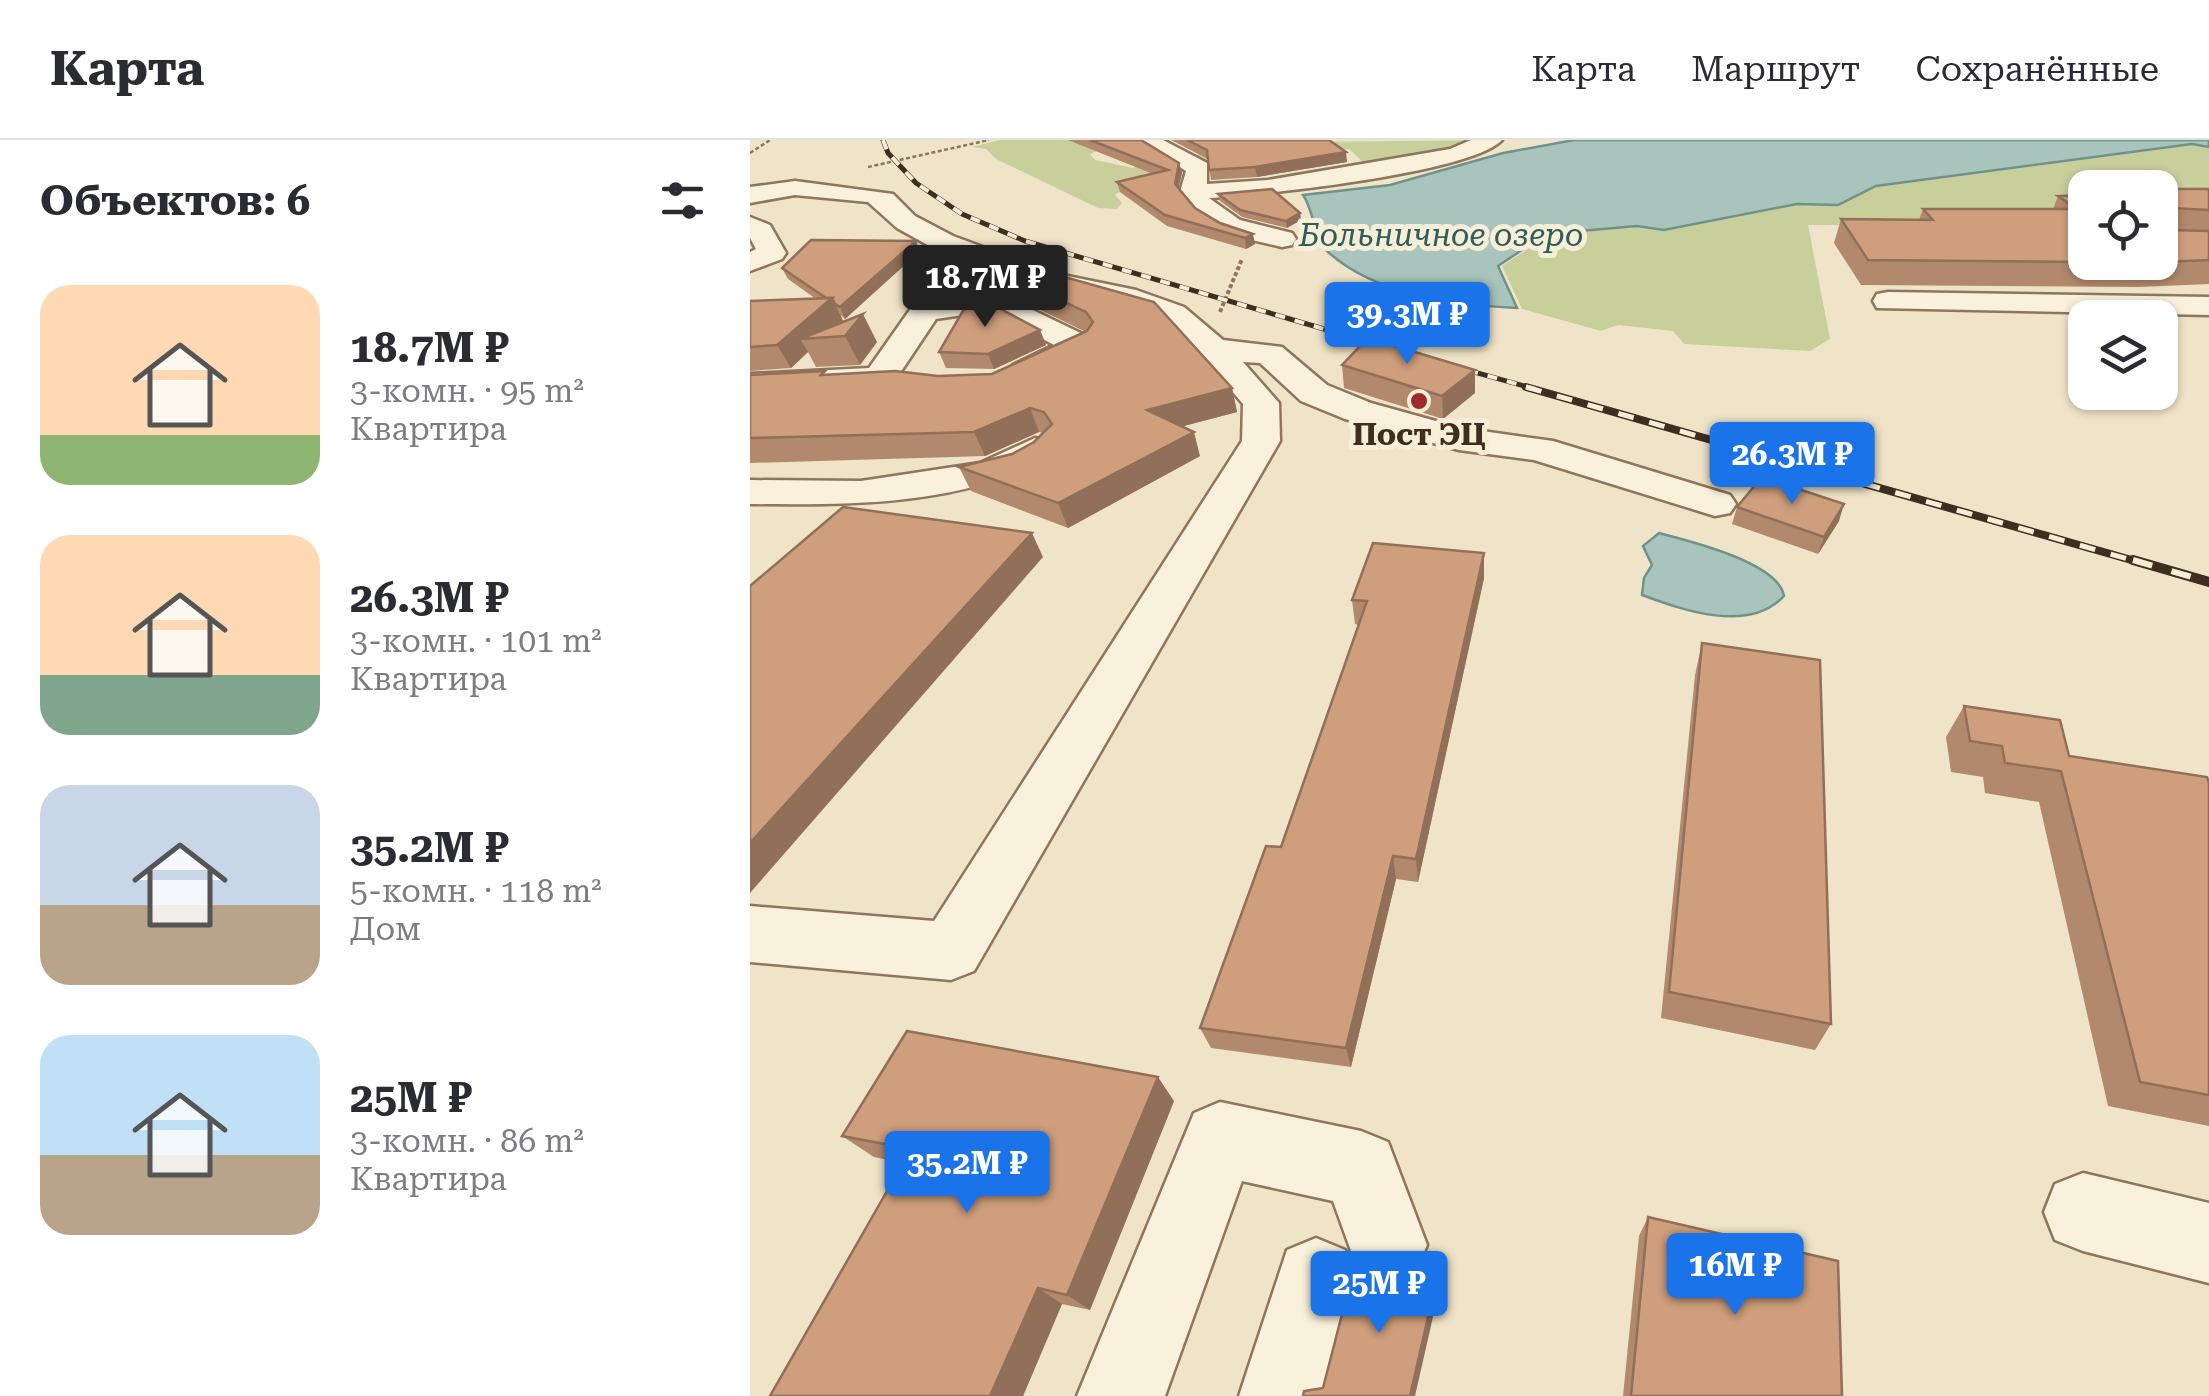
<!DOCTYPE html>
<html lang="ru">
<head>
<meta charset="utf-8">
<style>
	body { margin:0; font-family:"Roboto Serif",serif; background:#f7f7f7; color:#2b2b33; height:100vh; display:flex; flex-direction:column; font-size:38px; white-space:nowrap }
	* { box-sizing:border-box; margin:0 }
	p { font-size:32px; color:#7c7c81 }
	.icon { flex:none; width:55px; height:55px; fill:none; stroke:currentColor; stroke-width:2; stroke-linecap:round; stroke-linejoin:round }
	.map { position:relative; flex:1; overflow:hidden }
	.sheet { display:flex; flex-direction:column; background:#fff; width:750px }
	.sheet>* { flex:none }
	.controls { position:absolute; left:1318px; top:30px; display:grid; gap:20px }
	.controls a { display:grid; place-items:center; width:110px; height:110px; border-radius:20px; background:#fff; box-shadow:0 2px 8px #0004; font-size:50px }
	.price { position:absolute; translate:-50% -85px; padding:0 22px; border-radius:10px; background:#1a73e8; color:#fff; font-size:32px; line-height:65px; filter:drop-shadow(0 2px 5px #0008) }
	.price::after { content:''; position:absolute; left:50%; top:60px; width:30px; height:22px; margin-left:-15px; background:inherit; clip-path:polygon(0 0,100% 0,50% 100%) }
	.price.selected { background:#222; color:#fff }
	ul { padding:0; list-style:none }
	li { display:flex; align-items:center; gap:30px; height:250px; padding:0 40px }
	li span { display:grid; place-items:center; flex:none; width:280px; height:200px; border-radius:30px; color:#555 }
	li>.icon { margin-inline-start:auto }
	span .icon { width:120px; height:120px; fill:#fffc; stroke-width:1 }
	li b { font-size:42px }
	h2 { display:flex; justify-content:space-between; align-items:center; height:120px; padding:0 40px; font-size:42px }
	header { display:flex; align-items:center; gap:60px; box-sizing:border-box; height:140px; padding:0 50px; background:#fff; border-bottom:2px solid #e1e1e2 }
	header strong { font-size:48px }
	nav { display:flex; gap:55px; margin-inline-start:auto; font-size:35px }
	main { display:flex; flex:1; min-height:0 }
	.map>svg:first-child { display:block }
	.green { fill:#c9cf9b }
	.water { fill:#a9c4bc; stroke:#6f938a; stroke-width:2.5 }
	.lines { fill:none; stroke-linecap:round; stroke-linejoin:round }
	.minor-casing { stroke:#8d765c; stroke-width:5 }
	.path-far1 { stroke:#8d765c; stroke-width:2.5; stroke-dasharray:4 2.5; stroke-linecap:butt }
	.path { stroke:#8d765c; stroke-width:4; stroke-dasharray:4 2.5; stroke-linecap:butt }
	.minor { fill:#faf1dc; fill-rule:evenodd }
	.rail-far2-casing { stroke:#3d2e20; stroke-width:5 }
	.rail-far1-casing { stroke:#3d2e20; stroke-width:8 }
	.rail-casing { stroke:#3d2e20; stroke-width:10 }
	.rail-far2 { stroke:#f7eed8; stroke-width:4; stroke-dasharray:10; stroke-linecap:butt }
	.rail-far1 { stroke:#f7eed8; stroke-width:5; stroke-dasharray:16; stroke-linecap:butt }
	.rail { stroke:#f7eed8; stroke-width:6; stroke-dasharray:20; stroke-linecap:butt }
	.wall { fill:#b2896c }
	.shaded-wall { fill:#916f58 }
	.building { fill:#cf9f7d; stroke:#916f58; stroke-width:2.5 }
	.poi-dot { fill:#9e2a2b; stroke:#f7eed8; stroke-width:4 }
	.labels { text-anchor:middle; stroke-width:10; stroke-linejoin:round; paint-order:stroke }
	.far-poi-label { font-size:30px; font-weight:bold; fill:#3d2e20; stroke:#f7eed8 }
	.far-water-label { font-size:32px; font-style:italic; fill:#2f5d5a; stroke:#f7eed8 }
</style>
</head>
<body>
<header>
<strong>Карта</strong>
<nav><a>Карта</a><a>Маршрут</a><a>Сохранённые</a></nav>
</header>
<main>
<section class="sheet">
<h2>Объектов: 6<svg class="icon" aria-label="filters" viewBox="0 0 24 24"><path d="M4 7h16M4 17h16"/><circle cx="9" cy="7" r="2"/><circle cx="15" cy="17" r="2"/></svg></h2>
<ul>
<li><span style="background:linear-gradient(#ffd9b3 75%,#8fb573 0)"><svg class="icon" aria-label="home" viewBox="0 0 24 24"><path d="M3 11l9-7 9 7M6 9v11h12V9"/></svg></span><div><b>18.7M ₽</b><p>3-комн. · 95 m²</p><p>Квартира</p></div></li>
<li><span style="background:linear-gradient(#ffd9b3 70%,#7fa58c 0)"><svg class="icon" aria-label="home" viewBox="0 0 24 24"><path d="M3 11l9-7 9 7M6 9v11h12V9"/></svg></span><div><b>26.3M ₽</b><p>3-комн. · 101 m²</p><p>Квартира</p></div></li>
<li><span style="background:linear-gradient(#c9d6e8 60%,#b9a48a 0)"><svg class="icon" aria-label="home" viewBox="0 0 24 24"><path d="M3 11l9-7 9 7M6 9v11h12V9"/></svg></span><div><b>35.2M ₽</b><p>5-комн. · 118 m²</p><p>Дом</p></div></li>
<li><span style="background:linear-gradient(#bfe0f5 60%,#b9a48a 0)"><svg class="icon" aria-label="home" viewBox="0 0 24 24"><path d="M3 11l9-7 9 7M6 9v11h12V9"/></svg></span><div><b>25M ₽</b><p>3-комн. · 86 m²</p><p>Квартира</p></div></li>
</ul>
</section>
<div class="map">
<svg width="1459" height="1256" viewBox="0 0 1459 1256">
	<rect width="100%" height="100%" fill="#f0e4c8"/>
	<g class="green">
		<path d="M250 0H373L340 14 345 20 383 28 430 12 461 16C454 19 459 22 451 24 421 35 392 36 365 55L372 63 367 69 348 68 246 19 236 9 222 7Z"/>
		<path d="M741 0 719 10 615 24 599 9 570 10 565 2Z"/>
		<path d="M1443 5 1459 7V65L1410 66V48H1335V68L1259 69 1261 86 1058 85 1080 199 1060 211 934 204 923 191 868 185 851 191 772 169 752 126 799 95 885 87 915 91 1048 65H1088L1127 47Z"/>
	</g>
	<g class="water">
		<path d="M824 0H1459V7L1442 4 1126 46 1088 65 1047 64 914 90 887 86 796 94 748 126 767 168C706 165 624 155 577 111 564 99 564 70 553 55L640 45 753 13Z"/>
		<path d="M909 393C940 401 1029 423 1034 456 999 494 933 470 892 455L894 438 902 425 893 406Z"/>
	</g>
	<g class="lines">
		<defs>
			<g id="minor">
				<path d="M385 0H413L457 23V44L518 40 700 9 721 0H752C721 33 512 55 459 58L490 80 542 93 546 99 542 105 532 107C490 97 453 92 430 52L436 31Z"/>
				<path d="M45 41 143 54 165 76 203 96 303 133 386 150 434 167 473 200 532 207 577 245 621 263 711 288 803 301 980 355 986 364 980 373 965 376 784 320 709 310 595 279 551 261 510 223 493 222 529 263 530 301 224 831 201 840 0 822V766L184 781 492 301 493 264 452 216 412 181 367 163 286 146 183 108 147 88 118 62 45 55 0 63V47Z"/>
				<path d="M0 77 20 85 36 113 32 119 0 131V112L6 109 0 98Z"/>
				<path d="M245 152 341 198 346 205 341 212 287 239H263L258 232 263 225 304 205 240 171 186 179 142 245 0 256V234L119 228 164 164Z"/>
				<path d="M1138 152 1459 157V175L1127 168 1123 161 1127 154Z"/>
				<path d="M285 298 299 302 304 310 299 318C207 366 101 365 0 364V340L111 341 230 323Z"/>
				<path d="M470 962 611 991 638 1002 677 1105 665 1133 637 1145 609 1133 583 1061 492 1041 415 1256H327L444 973Z"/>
				<path d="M1333 1033 1459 1063V1143L1333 1111 1305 1100 1294 1072 1305 1044Z"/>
				<path d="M566 1098 595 1110 607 1139 577 1256H489L537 1110Z"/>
			</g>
		</defs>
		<use href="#minor" class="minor-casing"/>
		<g class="path-far1">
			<path d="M0 13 20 0"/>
			<path d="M118 27 239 0"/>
		</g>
		<path class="path" d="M470 172 492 119"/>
		<use href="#minor" class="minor"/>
		<defs>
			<g id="rail-far2">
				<path d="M133 0 138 13 166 43 212 74 275 101 642 209"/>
				<path d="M699 225 785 249"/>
			</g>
			<path id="rail-far1" d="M776 247 1392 423"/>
			<path id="rail" d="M1383 420 1459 442"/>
		</defs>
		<use href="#rail-far2" class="rail-far2-casing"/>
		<use href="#rail-far1" class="rail-far1-casing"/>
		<use href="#rail" class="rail-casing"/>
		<use href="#rail-far2" class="rail-far2"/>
		<use href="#rail-far1" class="rail-far1"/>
		<use href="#rail" class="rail"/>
	</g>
	<g class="wall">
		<path d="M318 0H391L429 23 432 33 428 48 445 68 505 104 496 109 417 86 370 52 367 42 403 34Z"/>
		<path d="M421 0H579L597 22 507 37 461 40 458 19Z"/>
		<path d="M1410 49H1459V144L1389 147 1111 145 1084 103 1091 79 1169 80 1173 69H1303L1308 56 1335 55V122H1410Z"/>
		<path d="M468 54 550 73 551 80 537 88 492 77 470 61Z"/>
		<path d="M166 101 170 111 95 179 91 175 93 181 91 183 127 202 110 225 66 227 58 212 41 228 0 231V161L66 159 38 139 32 128Z"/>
		<path d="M261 122 482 248 487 272 433 286 450 316 318 388 221 351 209 327 262 314 284 302 293 293 289 292 235 316 0 323V235L188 236 242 234 336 192 251 151 243 129Z"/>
		<path d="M290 190 296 205 244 229 196 228 189 212Z"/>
		<path d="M592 225 725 253 693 279 594 248Z"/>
		<path d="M987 367 1089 381 1068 414 982 384Z"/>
		<path d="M734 438 668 742 646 739 601 927 461 908 450 888 531 707 609 485 605 484 602 460Z"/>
		<path d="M952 503 1081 884 1065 910 911 878 945 535Z"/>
		<path d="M1214 566 1319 616 1459 643V986L1358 966 1289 662 1235 653 1233 637 1201 632 1196 597Z"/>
		<path d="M424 961 340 1170 312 1164 273 1256H20L153 1023 124 1017 92 996Z"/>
		<path d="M898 1077 1092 1256H873L889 1096Z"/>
	</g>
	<g class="shaded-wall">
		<path d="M596 12 597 22 507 37 505 27Z"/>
		<path d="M429 23 432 33 427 54 425 44Z"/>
		<path d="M550 73 551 80 537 88 536 81Z"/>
		<path d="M503 94 505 104 496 109 495 98Z"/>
		<path d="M166 101 170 111 95 179 90 167Z"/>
		<path d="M82 158 93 181 75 197 50 199 58 212 41 228 27 205Z"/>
		<path d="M113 174 127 202 110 225 95 196Z"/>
		<path d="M290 190 296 205 244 229 238 214Z"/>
		<path d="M725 230V253L693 279 692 256Z"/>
		<path d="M482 248 487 272 404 294 397 270Z"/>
		<path d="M280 268 289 292 235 316 224 292Z"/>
		<path d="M444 292 450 316 318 388 308 363Z"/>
		<path d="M1094 364 1089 381 1068 414 1074 397Z"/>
		<path d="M282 393 293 417 0 753V703Z"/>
		<path d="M734 413V438L668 742 666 719Z"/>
		<path d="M643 716 646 739 601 927 596 908Z"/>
		<path d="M408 937 424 961 340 1170 317 1155Z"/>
		<path d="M686 1142 688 1155 665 1256H660Z"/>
		<path d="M288 1148 312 1164 273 1256H240Z"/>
	</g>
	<g class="building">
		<path d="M340 0H391L429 23 425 44 445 68 470 83 503 94 495 98 415 75 367 42 418 30Z"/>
		<path d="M437 0H579L596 12 505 27 459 30 457 10Z"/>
		<path d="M522 49 550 73 536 81 490 70 468 54Z"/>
		<path d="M1410 49H1459V70L1422 68 1420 90 1459 91V120L1410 122Z"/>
		<path d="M1335 55V122L1118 120 1091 79 1183 80 1173 69H1327L1308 56Z"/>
		<path d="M61 100 166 101 90 167 85 164 82 158H76L32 128Z"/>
		<path d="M261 122 404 162 482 248 397 270 444 292 308 363 209 327 262 314 284 302 302 284 294 272 280 268 224 292 0 298V235L75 231 71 235 145 231 188 236 242 234 337 191 343 182 336 172 243 129Z"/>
		<path d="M82 158 27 205 0 207V161Z"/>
		<path d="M234 160 290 190 238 214 189 212 218 162Z"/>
		<path d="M113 174 95 196 50 199Z"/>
		<path d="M618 198 725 230 692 256 592 225Z"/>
		<path d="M1012 337 1094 364 1074 397 987 367Z"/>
		<path d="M93 367 282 393 0 703V446Z"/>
		<path d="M623 403 734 413 666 719 643 716 596 908 450 888 516 706 531 707 617 461 602 460Z"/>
		<path d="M952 503 1070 520 1081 884 919 852Z"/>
		<path d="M1214 566 1310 580 1319 616 1457 637 1459 643V955L1390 942 1311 631 1255 623 1252 606 1220 601Z"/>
		<path d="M157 891 408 937 317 1155 288 1148 240 1256H20L161 1009 92 996Z"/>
		<path d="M898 1077 1088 1121 1092 1256H881Z"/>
		<path d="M605 1124 631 1136 645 1131 686 1142 660 1256H553L554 1251 573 1248Z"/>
	</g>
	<circle class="poi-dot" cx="669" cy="261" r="10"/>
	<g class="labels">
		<g class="far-poi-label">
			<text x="669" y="305">Пост ЭЦ</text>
		</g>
		<g class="far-water-label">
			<text x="691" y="106">Больничное озеро</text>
		</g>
	</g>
</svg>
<div class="controls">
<a><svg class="icon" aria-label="locate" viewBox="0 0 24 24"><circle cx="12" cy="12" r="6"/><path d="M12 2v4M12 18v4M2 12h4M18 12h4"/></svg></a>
<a><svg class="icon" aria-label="layers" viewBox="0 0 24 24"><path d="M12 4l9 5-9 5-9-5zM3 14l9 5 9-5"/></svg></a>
</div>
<b class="price selected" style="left:235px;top:190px">18.7M ₽</b>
<b class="price" style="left:657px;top:227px">39.3M ₽</b>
<b class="price" style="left:1042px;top:367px">26.3M ₽</b>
<b class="price" style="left:217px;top:1076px">35.2M ₽</b>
<b class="price" style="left:985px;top:1178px">16M ₽</b>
<b class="price" style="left:629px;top:1196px">25M ₽</b>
</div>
</main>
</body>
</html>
